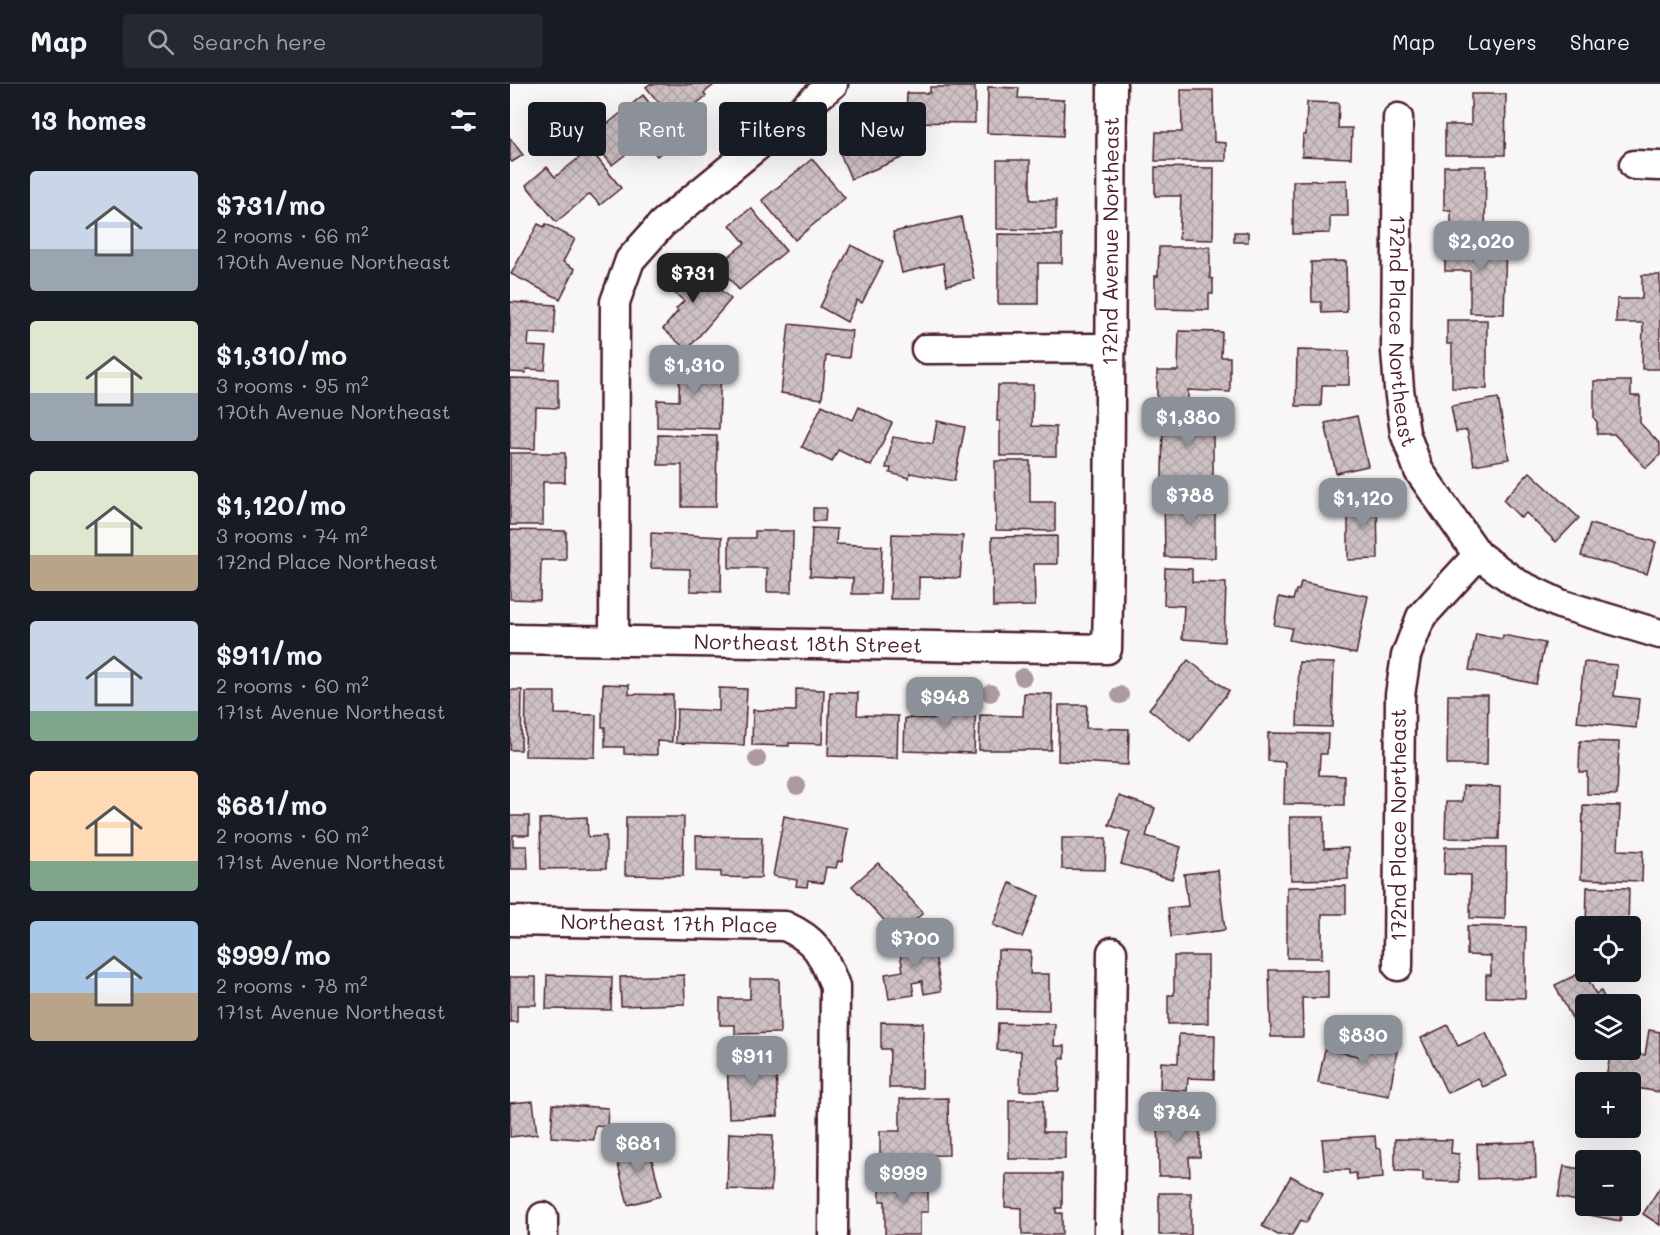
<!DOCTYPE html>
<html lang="en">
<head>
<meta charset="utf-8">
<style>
	body { margin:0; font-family:Mali,sans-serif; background:#242831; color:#f1f3f6; height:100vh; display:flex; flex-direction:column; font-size:22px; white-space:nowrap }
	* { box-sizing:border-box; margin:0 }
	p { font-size:20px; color:#9ea1a6 }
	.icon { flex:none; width:33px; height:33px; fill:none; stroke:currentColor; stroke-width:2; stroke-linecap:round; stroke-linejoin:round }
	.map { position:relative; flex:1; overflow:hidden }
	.sheet { display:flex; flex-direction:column; background:#171b24; width:510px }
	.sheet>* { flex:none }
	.hud { position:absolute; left:18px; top:18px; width:570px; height:54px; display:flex; gap:12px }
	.fabs { position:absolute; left:1065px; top:832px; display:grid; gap:12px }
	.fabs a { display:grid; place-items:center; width:66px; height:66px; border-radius:6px; background:#171b24; box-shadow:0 6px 24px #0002; font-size:30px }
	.price { position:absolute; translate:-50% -51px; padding:0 14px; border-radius:12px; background:#8c9099; color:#fff; font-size:20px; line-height:39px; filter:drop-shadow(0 2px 3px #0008) }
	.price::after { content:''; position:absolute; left:50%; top:36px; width:18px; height:14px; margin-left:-9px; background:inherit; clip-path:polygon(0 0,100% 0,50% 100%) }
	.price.selected { background:#222; color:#fff }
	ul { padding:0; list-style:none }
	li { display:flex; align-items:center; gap:18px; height:150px; padding:0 30px }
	li span { display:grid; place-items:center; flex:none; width:168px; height:120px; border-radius:6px; color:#555 }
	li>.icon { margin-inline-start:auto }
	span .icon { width:72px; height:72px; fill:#fffc; stroke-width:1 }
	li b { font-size:26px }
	h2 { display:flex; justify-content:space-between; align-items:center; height:72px; padding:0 30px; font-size:26px }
	.pill { padding:0 21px; border-radius:6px; background:#171b24; box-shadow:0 6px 24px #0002; font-size:21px; line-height:54px }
	.pill.selected { background:#8c9099; color:#fff }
	header { display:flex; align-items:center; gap:36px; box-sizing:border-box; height:84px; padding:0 30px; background:#171b24; border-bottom:2px solid #363941 }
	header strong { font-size:28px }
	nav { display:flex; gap:33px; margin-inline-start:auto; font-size:21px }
	.search { width:420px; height:54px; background:#242831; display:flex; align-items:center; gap:15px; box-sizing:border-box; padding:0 21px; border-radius:6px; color:#9ea1a6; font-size:22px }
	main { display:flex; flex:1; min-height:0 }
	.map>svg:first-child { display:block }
	.building { fill:url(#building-cross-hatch); stroke:#4a1f2b; stroke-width:1.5 }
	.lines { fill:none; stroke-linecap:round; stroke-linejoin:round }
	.minor-casing { stroke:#4a1f2b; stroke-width:33 }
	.minor { stroke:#fff; stroke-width:28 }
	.tree { fill:#ad999e }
	.labels { text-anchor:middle; stroke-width:4.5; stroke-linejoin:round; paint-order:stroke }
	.street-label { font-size:21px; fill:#4a1f2b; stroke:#fff }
</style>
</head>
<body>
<header>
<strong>Map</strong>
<div class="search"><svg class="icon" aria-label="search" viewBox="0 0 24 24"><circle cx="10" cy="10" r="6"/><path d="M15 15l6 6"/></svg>Search here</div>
<nav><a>Map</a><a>Layers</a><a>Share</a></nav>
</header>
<main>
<section class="sheet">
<h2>13 homes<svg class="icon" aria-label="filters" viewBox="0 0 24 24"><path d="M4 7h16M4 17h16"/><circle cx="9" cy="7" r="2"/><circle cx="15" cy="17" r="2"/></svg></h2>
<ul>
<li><span style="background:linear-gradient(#c9d6e8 65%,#9aa5b1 0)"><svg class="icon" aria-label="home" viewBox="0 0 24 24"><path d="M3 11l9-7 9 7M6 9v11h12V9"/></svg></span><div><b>$731/mo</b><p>2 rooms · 66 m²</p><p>170th Avenue Northeast</p></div></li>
<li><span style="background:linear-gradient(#dfe7d0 60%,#9aa5b1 0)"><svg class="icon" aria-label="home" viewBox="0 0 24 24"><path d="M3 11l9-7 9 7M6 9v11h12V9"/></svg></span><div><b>$1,310/mo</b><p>3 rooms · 95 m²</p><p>170th Avenue Northeast</p></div></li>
<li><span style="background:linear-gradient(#dfe7d0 70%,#b9a48a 0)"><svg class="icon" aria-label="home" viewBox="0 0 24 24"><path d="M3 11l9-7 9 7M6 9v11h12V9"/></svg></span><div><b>$1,120/mo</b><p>3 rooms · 74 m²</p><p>172nd Place Northeast</p></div></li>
<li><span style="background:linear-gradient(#c9d6e8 75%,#7fa58c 0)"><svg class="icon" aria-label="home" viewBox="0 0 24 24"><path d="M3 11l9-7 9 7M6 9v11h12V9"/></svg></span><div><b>$911/mo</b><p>2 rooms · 60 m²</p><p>171st Avenue Northeast</p></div></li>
<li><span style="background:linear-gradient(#ffd9b3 75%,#7fa58c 0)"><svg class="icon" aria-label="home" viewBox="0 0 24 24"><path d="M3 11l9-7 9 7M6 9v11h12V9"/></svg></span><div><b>$681/mo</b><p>2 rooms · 60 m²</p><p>171st Avenue Northeast</p></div></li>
<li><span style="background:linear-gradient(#a9c7e8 60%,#b9a48a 0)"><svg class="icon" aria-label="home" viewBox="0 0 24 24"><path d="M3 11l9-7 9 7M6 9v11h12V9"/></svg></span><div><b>$999/mo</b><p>2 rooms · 78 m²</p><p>171st Avenue Northeast</p></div></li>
</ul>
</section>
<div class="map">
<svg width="1150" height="1151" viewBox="0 0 1150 1151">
	<defs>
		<pattern id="building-cross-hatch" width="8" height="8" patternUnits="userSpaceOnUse" patternTransform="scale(1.5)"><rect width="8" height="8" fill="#cdc1c4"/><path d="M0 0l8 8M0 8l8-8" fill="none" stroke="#b2a5a9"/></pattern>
	</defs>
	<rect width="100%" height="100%" fill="#f8f6f7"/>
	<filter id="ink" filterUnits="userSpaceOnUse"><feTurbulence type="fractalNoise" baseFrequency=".0167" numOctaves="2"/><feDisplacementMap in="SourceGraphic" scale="12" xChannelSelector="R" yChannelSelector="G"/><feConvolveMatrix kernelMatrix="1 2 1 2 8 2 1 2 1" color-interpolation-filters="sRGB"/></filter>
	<g filter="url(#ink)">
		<g class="building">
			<path d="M140 0H205L194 9 196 12 185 21 196 35 175 52 136 3Z"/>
			<path d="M420 3H465V39L396 38 397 9H420Z"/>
			<path d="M478 3 509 4 508 14 554 16 553 52 477 49Z"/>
			<path d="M671 6H703L704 58 716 59V77H645L646 48H672Z"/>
			<path d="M961 10H996L995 71H935V41H961Z"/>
			<path d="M133 11 168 55 147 72 134 56 102 81 80 54Z"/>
			<path d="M797 18 829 19 828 44H842L841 74 792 72 793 51H796Z"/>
			<path d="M381 22 401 70 341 95 329 67 337 63 336 60 360 50 361 52 366 50 358 31Z"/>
			<path d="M40 23 50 37 39 46 28 32Z"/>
			<path d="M0 54 13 71 2 78 0 76Z"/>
			<path d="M80 65 111 104 90 121 80 110 46 138 16 101 37 83 45 93Z"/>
			<path d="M302 75 335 114 285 156 252 116Z"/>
			<path d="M487 76H520V116H546V146L487 145Z"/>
			<path d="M934 82H976L975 152H941V126H934Z"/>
			<path d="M645 83 704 84 703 156 669 155 671 112H645Z"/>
			<path d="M837 96 838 132H820V149L783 150V97Z"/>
			<path d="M241 124 276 167 229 206 208 181 235 159 220 141Z"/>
			<path d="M451 133 464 195 437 201 433 179 392 189 383 148Z"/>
			<path d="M28 140 34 143 36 140 65 155 53 178 65 185 50 215 1 190Z"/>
			<rect x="724" y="148" width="14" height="10"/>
			<path d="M488 150 552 151V179H528V220H488Z"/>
			<path d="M935 157 996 158 994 230 960 229V187H935Z"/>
			<path d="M341 161 373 178 352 219 347 216 337 238 310 223Z"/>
			<path d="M649 163H700V194L703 195V210H699V226L645 225V192H648Z"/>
			<path d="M175 176 221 215 177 266 153 245 168 227 166 225 174 217 154 200Z"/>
			<path d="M836 177 837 228 812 229 811 218H802L801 178Z"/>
			<path d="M1132 191H1150V285H1132L1133 239H1106L1107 215H1132Z"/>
			<path d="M0 218 46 221 44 250 19 249 18 262 37 263 35 286 16 285V289L0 288Z"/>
			<path d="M937 236H977V305L942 304V260H937Z"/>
			<path d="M279 240 342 247 339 274 316 272 312 315 271 309Z"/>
			<path d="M669 247 712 248 711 273H720V308L678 306V319L647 318V287H668Z"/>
			<path d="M787 266 839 267V301H812L811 322H786Z"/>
			<path d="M170 273 211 274 209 345 147 343V316L169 317Z"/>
			<path d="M0 294 48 295V324L26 323 25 365 0 364Z"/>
			<path d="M1084 297H1121V312H1130V339L1150 360V371L1136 384 1104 350H1087V338L1084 334Z"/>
			<path d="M488 301H523L522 342 546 343V372H490V337H487Z"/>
			<path d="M988 314 999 375 964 381 957 346 946 348 941 322Z"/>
			<path d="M312 321 343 336 349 323 382 339 361 382 328 366 322 378 292 363Z"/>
			<path d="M653 332H703V396L652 395Z"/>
			<path d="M847 332 858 382 826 389 815 339Z"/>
			<path d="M427 337 455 343 444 397 400 389 399 394 380 389 381 384H376L383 353 423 360Z"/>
			<path d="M148 351 207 352 206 423H172V381H148Z"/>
			<path d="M0 369H55V398H33V441H0Z"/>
			<path d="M485 377H520V418H545V447L486 446Z"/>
			<path d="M1020 388 1069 434 1046 458 1016 429 1011 434 993 416Z"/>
			<path d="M654 410H705V474L655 473Z"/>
			<path d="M838 414H867L868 475 838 476Z"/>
			<path d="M303 424H316L315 437H303Z"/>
			<path d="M1080 440 1146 458 1137 490 1071 472Z"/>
			<path d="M302 444 327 445 326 460 372 462 370 510H342L343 494 300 492Z"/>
			<path d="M0 446 56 447V476H31L30 516 0 515Z"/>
			<path d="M245 447H283L282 508H257V484H219V454H245Z"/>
			<path d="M141 449 212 453 211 508 180 507V485L141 484Z"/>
			<path d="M382 450 453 452 450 494 409 493V515H380Z"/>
			<path d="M547 452V480H524L525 522 483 523 482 453Z"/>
			<path d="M655 484 682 485V498L716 499 714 558 672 555 674 522 654 521Z"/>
			<path d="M791 498 858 512 846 570 779 556 782 544 764 541 769 513 783 516 786 506H789Z"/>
			<path d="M966 550 992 555 993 551 1035 559 1026 600 959 586Z"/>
			<path d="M678 576 719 607 680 658 639 625Z"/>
			<path d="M789 578 824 579 822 643 787 642Z"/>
			<path d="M1074 578 1107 581 1104 612 1129 615 1126 644 1067 638Z"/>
			<path d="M93 600 119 601V610L163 611 162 658 147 657V671L114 670V663H95V643H92Z"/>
			<path d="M209 604 237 605 234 661 166 659 167 625 209 627Z"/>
			<path d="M286 605 314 606 312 660 279 659V662L242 661 243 626 286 627Z"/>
			<path d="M0 606H12L11 666H0Z"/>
			<path d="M16 608H45V630L86 631 85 673 15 672Z"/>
			<path d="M320 608 348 609 347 631 388 632 387 674 318 672Z"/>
			<path d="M436 609 466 610 464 669 394 667 395 634 436 635Z"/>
			<path d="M514 609 542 610 541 666H469L470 631 513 632Z"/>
			<path d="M938 611H978L977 681H937Z"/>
			<path d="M549 621H577L576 644 619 645 618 681 548 677Z"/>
			<path d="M758 649 818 650 817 670H810L809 691 834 692V721L774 720 775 678 758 677Z"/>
			<path d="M1070 657 1109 658 1107 711 1077 710V688H1069Z"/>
			<path d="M953 702 990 703 989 755 935 754 936 718H952Z"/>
			<path d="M609 712 645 724 636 752 671 763 662 795 611 780 620 748 599 741Z"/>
			<path d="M1073 721 1110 722 1108 766 1133 767 1132 797 1071 795Z"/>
			<path d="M0 732H19V751H3V762H17L18 785H0Z"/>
			<path d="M274 732 338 745 332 778 328 777 326 784 316 783 313 799 298 797 297 803 286 802 287 796 263 792Z"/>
			<path d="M77 733 78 753 96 752V784L31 785 30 735Z"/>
			<path d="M116 733H174L173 792 115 791Z"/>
			<path d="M780 733H814V765L838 764V795L781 796Z"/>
			<path d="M186 752 252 753 251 794 211 793V788L186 787Z"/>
			<path d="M552 754H596L595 786 552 785Z"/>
			<path d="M935 763H996L995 835 960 834 961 791 934 790Z"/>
			<path d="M368 779 413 829 388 851 342 802Z"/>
			<path d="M708 786 715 846 661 853 658 824 678 822 674 790Z"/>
			<path d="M500 799 529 812 512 853 483 841Z"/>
			<path d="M836 802V830H812V874H777V803Z"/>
			<path d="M1077 803 1119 804 1118 843H1076Z"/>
			<path d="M957 842 1016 843 1015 914 976 913V891H981V872L957 871Z"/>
			<path d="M422 852 431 907 414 910 412 897 402 899 404 911 379 915 375 890 393 887 388 857Z"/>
			<path d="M488 866 521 867 520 890H539V926L487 925Z"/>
			<path d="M664 872H698V939L658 940V911H664Z"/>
			<path d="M759 886H818V914H792L793 953H761Z"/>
			<path d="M1074 887 1086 910 1091 907 1098 921H1076V947L1070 950 1045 901Z"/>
			<path d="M37 891 102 893 101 926 36 925Z"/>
			<path d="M174 891 175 920 111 922 110 893Z"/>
			<path d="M0 893H26V921H7V938H0Z"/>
			<path d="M240 895H269L270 949 225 950V941H210V915H240Z"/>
			<path d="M371 938 413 939 412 1004H379L380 965H371Z"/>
			<path d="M488 939 545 940 544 962H555V975L550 974 549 1007H510L511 967 487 966Z"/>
			<path d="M938 941 948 962 976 949 997 992 973 1003 968 994 937 1009 911 954Z"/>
			<path d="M860 945 890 950 879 1012 808 999 815 965 854 973Z"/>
			<path d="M1139 946 1150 948V1008L1120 1003V999H1095L1101 966 1135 971Z"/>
			<path d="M669 950 705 951 704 995 678 994 677 1007 650 1005 651 978 668 979Z"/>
			<path d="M259 971 260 984H266L268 1032 219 1034 217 972Z"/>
			<path d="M438 1014 439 1071 370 1072V1047H390V1015Z"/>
			<path d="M499 1016H533V1048H555V1075H499Z"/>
			<path d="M23 1017 27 1050 0 1053V1019Z"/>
			<path d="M43 1020 98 1024 97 1043 85 1042 84 1056 41 1053Z"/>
			<path d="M648 1028H679V1039H690V1073H679L680 1092H649Z"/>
			<path d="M219 1049 263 1051 261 1107 217 1105Z"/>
			<path d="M865 1052 866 1064 871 1065 873 1094 847 1096 846 1089 839 1090V1086H815L812 1055Z"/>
			<path d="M885 1055 942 1056 941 1069 949 1070V1098L913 1097V1088L885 1087Z"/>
			<path d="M1025 1058 1026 1093 968 1095 967 1060Z"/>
			<path d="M138 1059 151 1112 118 1121 105 1068Z"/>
			<path d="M1054 1082 1076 1086V1119L1048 1113Z"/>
			<path d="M496 1090H552V1124H546V1129H552V1151H512V1124L495 1123Z"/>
			<path d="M370 1091H411V1107H418V1128H410V1151H375V1117H370Z"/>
			<path d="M781 1092 813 1110 796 1139 791 1136 782 1151H768L752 1142Z"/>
			<path d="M1150 1103V1141L1133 1130Z"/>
			<rect x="649" y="1109" width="32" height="42"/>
			<path d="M1076 1121 1113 1122 1110 1137 1074 1130Z"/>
		</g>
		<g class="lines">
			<defs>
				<g id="minor">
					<path id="s1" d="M888 34 886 267 889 305 895 349 909 387 968 471 911 533 896 572 890 611 888 882"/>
					<path d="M1124 81 1150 82"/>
					<path d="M416 265 601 264"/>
					<path d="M968 471 1008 500 1050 520 1150 550"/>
					<path id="s2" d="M0 555 597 565 599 469 602 0"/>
					<path d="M104 556 105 218 120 176 152 140 323 0"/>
					<path id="s3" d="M0 837 275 842C308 857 312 870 325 902L323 1151"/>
					<path d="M33 1133V1151"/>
					<path d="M599 1151 602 868"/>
				</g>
			</defs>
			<use href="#minor" class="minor-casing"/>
			<use href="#minor" class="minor"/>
		</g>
		<g class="tree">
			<circle cx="513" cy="593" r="9"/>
			<circle cx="480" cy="609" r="9"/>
			<circle cx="610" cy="611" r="9"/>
			<circle cx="247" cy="675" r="9"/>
			<circle cx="287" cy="702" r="9"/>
		</g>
	</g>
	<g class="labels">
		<g class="street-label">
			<text dy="7" stroke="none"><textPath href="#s2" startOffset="1005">172nd Avenue Northeast</textPath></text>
			<text dy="7" stroke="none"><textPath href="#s1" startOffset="213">172nd Place Northeast</textPath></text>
			<text dy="7" stroke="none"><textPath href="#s2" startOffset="298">Northeast 18th Street</textPath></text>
			<text transform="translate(889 741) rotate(-90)" y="7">172nd Place Northeast</text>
			<text dy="7" stroke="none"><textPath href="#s3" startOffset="159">Northeast 17th Place</textPath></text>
		</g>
	</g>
</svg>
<div class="fabs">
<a><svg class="icon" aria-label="locate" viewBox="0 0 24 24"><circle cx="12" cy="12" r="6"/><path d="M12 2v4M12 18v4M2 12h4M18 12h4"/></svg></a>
<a><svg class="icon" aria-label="layers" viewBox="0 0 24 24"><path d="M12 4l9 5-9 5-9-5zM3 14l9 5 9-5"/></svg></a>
<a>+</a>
<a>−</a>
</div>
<b class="price" style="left:971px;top:188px">$2,020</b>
<b class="price selected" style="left:183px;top:220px">$731</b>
<b class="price" style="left:184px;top:312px">$1,310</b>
<b class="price" style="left:678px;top:364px">$1,380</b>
<b class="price" style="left:680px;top:442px">$788</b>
<b class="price" style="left:853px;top:445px">$1,120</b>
<b class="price" style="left:435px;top:644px">$948</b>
<b class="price" style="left:405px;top:885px">$700</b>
<b class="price" style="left:853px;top:982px">$830</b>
<b class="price" style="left:242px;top:1003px">$911</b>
<b class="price" style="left:667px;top:1059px">$784</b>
<b class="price" style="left:128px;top:1090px">$681</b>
<b class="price" style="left:393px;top:1120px">$999</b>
<div class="hud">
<a class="pill">Buy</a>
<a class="pill selected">Rent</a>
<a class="pill">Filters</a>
<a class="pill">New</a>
</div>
</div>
</main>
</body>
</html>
